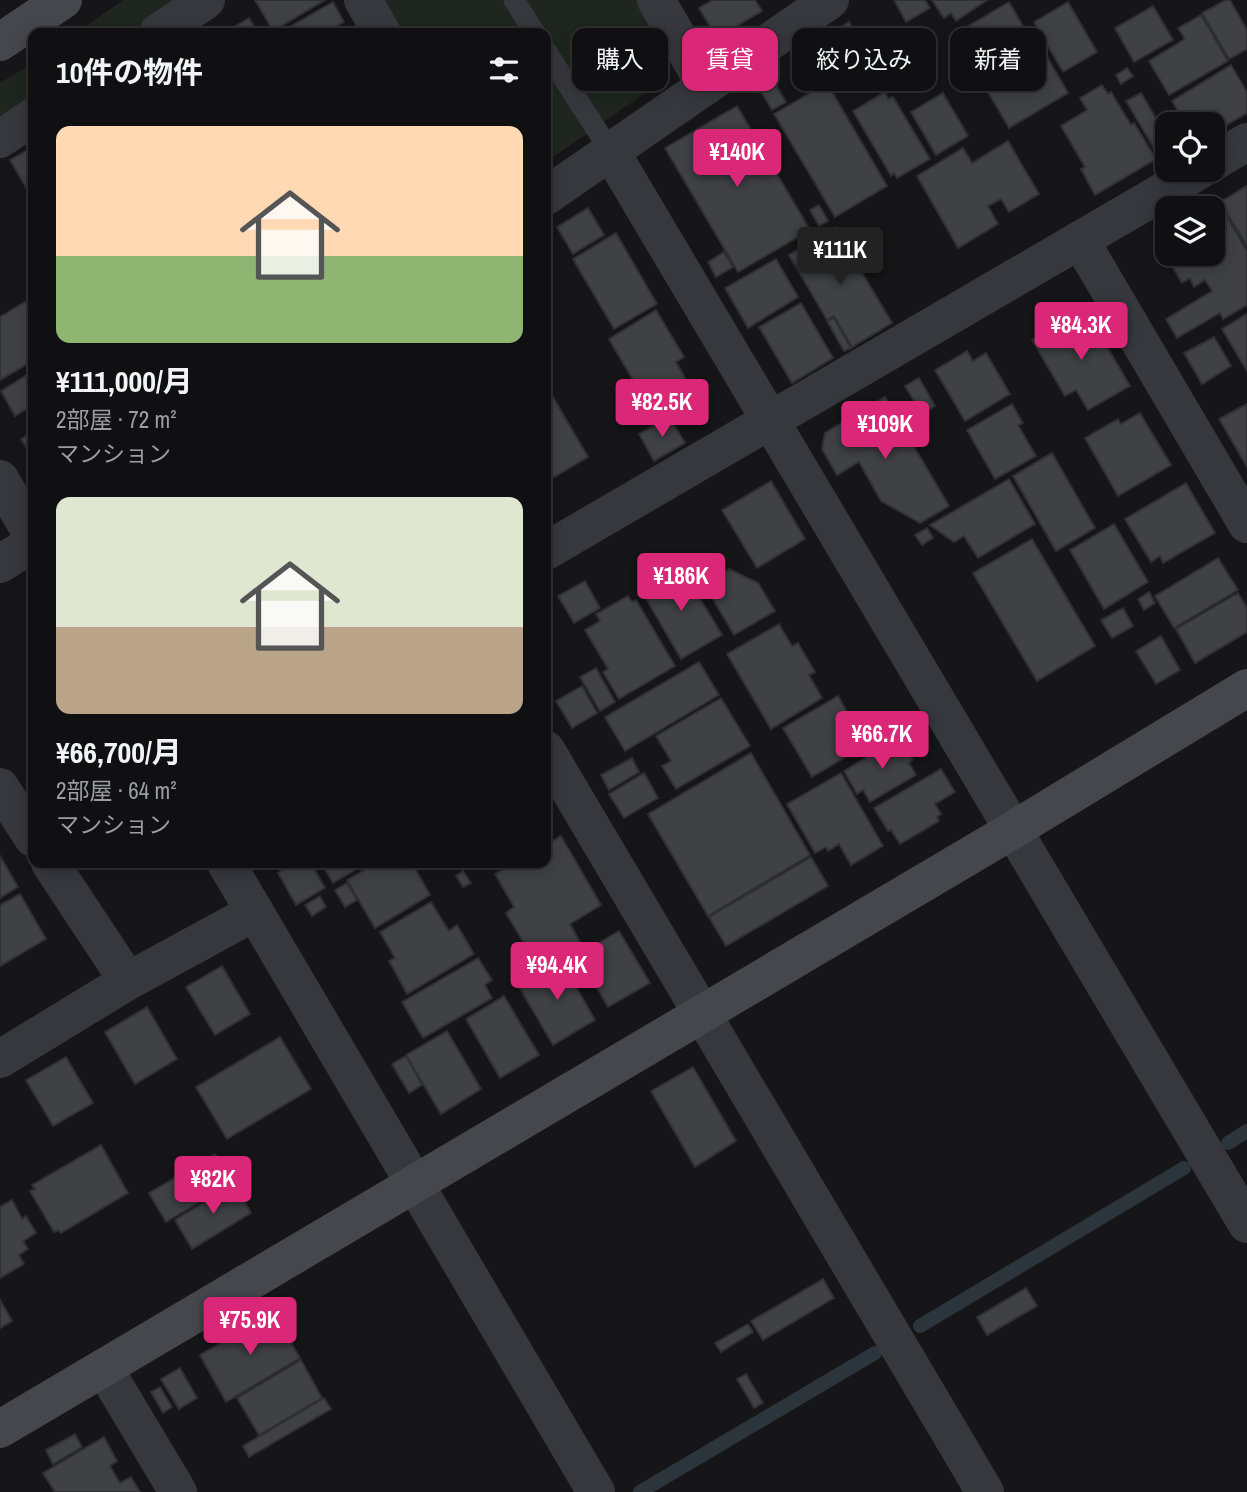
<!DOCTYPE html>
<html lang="ja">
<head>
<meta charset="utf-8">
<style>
	body { margin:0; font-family:"Archivo Narrow","Noto Sans JP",sans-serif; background:#19191b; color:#f1f3f6; height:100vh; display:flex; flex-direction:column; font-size:26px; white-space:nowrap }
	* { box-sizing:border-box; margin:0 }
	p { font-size:23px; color:#9c9d9f }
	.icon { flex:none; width:38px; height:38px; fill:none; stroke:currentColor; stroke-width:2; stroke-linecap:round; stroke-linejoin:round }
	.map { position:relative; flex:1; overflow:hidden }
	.panel { position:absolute; left:28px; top:28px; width:523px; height:840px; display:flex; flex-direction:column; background:#101012; border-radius:14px; box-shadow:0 4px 18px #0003,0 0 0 2px #303032 }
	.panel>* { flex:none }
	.banner { position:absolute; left:572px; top:28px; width:569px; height:63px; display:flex; gap:14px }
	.fabs { position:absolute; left:1155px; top:112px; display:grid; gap:14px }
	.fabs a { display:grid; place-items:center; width:70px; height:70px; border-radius:14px; background:#101012; box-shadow:0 4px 18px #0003,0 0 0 2px #303032; font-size:35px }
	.price { position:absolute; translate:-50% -60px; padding:0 16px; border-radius:7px; background:#db2777; color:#fff; font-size:23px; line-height:46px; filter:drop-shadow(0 2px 4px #0008) }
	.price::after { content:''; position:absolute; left:50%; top:42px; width:21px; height:16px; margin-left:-10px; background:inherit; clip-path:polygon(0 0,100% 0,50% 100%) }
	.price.current { background:#222; color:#fff }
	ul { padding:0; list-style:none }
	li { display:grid; align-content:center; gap:14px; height:371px; padding:0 28px }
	li span { display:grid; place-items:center; height:217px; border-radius:14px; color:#555 }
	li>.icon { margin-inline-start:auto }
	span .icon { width:126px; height:126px; fill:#fffc; stroke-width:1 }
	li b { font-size:30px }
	h2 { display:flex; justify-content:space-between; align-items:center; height:84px; padding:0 28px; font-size:30px }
	.chip { padding:0 24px; border-radius:14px; background:#101012; box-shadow:0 4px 18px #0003,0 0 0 2px #303032; font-size:24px; line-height:63px }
	.chip.current { background:#db2777; color:#fff }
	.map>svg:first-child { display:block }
	.green { fill:#1e261f }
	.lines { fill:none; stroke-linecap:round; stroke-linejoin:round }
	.stream { stroke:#2c353c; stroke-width:14 }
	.building { fill:#404145; stroke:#303034; stroke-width:2 }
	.lane { stroke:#37383d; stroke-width:21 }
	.street { stroke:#37383d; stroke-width:38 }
	.secondary { stroke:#45474d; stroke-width:38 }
</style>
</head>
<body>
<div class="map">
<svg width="1247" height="1492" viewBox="0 0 1247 1492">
	<rect width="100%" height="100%" fill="#161618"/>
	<g class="green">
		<path d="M123 0H177L129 33H76Z"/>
		<path d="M379 0H637L668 51 664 80 546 162V33H399Z"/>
		<path d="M33 63V97L0 119V83Z"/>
	</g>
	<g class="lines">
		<g class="stream">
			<path d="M1228 1143 1247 1131"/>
			<path d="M920 1326 1184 1168"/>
			<path d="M640 1492 875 1353"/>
		</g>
	</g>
	<g class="building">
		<path d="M255 0H325L273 31Z"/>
		<path d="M713 0H755L762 11 717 38 699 8Z"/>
		<path d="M894 0H925L930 8 906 22Z"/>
		<path d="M932 0H987L956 21 951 13 944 18Z"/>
		<path d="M1226 0H1230L1247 30V49L1229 59 1202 13Z"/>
		<path d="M333 2 344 22 338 25 343 33H286L284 30Z"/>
		<path d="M1009 2 1030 38 1035 36 1068 93 1009 128 973 67 983 62 963 29Z"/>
		<path d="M1068 2 1097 52 1063 72 1034 22Z"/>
		<path d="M1153 6 1173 40 1134 62 1115 28Z"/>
		<path d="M1201 15 1228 61 1169 95 1149 61 1185 39 1178 28Z"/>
		<path d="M249 18 258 33H224Z"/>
		<path d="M849 22 871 59 833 81 812 45Z"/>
		<path d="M1231 65 1247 92V113L1213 133V124H1186L1172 101Z"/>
		<path d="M1127 68 1133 76 1121 84 1116 75Z"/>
		<path d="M771 77 786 102 772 110 757 85Z"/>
		<path d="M827 83 887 186 835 217 774 114Z"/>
		<path d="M1102 85 1108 94 1111 92 1131 125 1134 123 1156 159 1095 195 1081 169 1085 167 1061 126 1087 110 1080 98Z"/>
		<path d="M885 92 888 99 893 97 930 159 897 178 894 173 891 176 853 111Z"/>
		<path d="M943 93 968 136 936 155 911 112Z"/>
		<path d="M1141 93 1167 137V156L1161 160 1126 101Z"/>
		<path d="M737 106 810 230 738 272 665 148Z"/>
		<path d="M1008 141 1039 194 1009 212 1001 199 988 206 998 224 958 248 917 176 963 148 972 163Z"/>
		<path d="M33 147V192L30 194 10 160Z"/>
		<path d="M1247 186V246L1220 202Z"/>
		<path d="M1219 203 1247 251V305L1223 319 1220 313 1177 338 1166 319 1212 291 1205 280 1194 287 1190 278 1182 283 1166 255 1213 254V208H1211Z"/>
		<path d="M819 205 828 221 819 226 810 210Z"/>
		<path d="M588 208 604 235 573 254 557 227Z"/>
		<path d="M835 227 892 323 852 347 834 316 827 320 789 255Z"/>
		<path d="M616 233 657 304 614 329 573 259Z"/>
		<path d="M724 252 733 267 716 277 708 262Z"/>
		<path d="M776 259 798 297 748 328 725 288Z"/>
		<path d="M25 302 33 316V361L0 380V317Z"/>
		<path d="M801 303 833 358 792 383 759 327Z"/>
		<path d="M656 310 684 357 676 362 696 397 657 421 609 339Z"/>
		<path d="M1077 313 1087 331 1095 326 1130 386 1088 410 1076 390 1065 396 1032 340Z"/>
		<path d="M1247 314V371L1222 329Z"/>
		<path d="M834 318 851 348 844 351 827 321Z"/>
		<path d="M1214 337 1231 366 1202 384 1184 353Z"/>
		<path d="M967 351 973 361 986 353 1010 394 965 421 935 370Z"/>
		<path d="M33 371V405L15 416 1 391Z"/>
		<path d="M919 378 935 406 922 414 905 386Z"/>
		<path d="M546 385 588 457 546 482Z"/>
		<path d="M885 397 949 506 920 523 881 501 859 462 837 475 822 449 825 433Z"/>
		<path d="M1012 404 1023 423 1018 425 1036 456 995 479 967 430Z"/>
		<path d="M1247 404V467L1219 419Z"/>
		<path d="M1140 413 1171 465 1118 496 1085 438 1118 419 1121 424Z"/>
		<path d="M669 417 685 443 654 461 639 434Z"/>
		<path d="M33 432V459L21 439Z"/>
		<path d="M1052 453 1095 528 1056 551 1013 476Z"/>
		<path d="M1009 479 1035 524 978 558 964 536 954 542 930 525Z"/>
		<path d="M771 481 805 539 757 568 722 510Z"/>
		<path d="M1186 483 1215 533 1163 563 1160 556 1151 562 1125 519Z"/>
		<path d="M1114 524 1148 582 1104 609 1070 550Z"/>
		<path d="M927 528 933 538 922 545 915 535Z"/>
		<path d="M1032 539 1095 646 1037 681 973 573Z"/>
		<path d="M1218 558 1238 590 1174 628 1155 596Z"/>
		<path d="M681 567 722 635 681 659 641 590Z"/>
		<path d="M729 569 758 583 775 611 734 635 704 584Z"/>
		<path d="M585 581 600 608 574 623 558 596Z"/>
		<path d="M1149 592 1155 603 1144 610 1138 599Z"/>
		<path d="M1238 593 1247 608V632L1195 663 1176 629Z"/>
		<path d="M628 596 632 602 636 600 675 666 619 699 603 672 608 669 585 630 600 621 596 614Z"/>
		<path d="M1123 608 1133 626 1112 638 1101 620Z"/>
		<path d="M779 624 792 646 798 643 815 672 809 675 822 698 771 729 727 654Z"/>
		<path d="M1161 636 1180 670 1156 684 1136 651Z"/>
		<path d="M699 662 719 695 625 751 605 717Z"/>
		<path d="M596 668 615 702 600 711 580 677Z"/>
		<path d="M582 686 597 713 572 728 556 701Z"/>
		<path d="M838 696 866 745 812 777 783 728Z"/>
		<path d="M721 698 750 746 676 789 662 766 671 761 656 736Z"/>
		<path d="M900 737 913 760 909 763 916 775 870 802 863 790 857 794 844 771Z"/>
		<path d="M751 753 810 855 708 916 648 814Z"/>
		<path d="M632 758 639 772 609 790 601 775Z"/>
		<path d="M941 769 955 792 935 804 941 814 937 817 939 821 900 844 891 830 888 831 874 808Z"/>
		<path d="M644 773 658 798 624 818 609 794Z"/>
		<path d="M841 773 883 846 851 865 839 844 828 851 826 847 815 853 787 804Z"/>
		<path d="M561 836 601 905 570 924 580 942 538 967 506 913 514 907 495 874 515 863H546V845Z"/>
		<path d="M0 856 18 887 0 898Z"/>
		<path d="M811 857 828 886 726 946 709 917Z"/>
		<path d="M296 863H311L325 888 296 905 278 873Z"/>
		<path d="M321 863H367L333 883Z"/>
		<path d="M376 863H412L430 895 375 928 347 880Z"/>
		<path d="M463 871 471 883 463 887 456 876Z"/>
		<path d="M347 883 357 900 345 907 335 890Z"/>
		<path d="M20 894 46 939 0 966V905Z"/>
		<path d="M320 896 326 907 312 916 305 905Z"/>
		<path d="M431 902 449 931 457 925 474 954 407 994 389 961 395 958 380 932Z"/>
		<path d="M619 931 650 983 608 1007 578 955Z"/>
		<path d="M478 958 492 980 485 985 492 998 423 1038 402 1002Z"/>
		<path d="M561 960 595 1020 553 1045 518 985Z"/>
		<path d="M222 966 250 1014 215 1035 186 987Z"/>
		<path d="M504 996 539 1055 500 1078 466 1019Z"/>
		<path d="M147 1007 177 1059 135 1084 105 1032Z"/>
		<path d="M447 1031 481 1089 441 1114 406 1055Z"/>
		<path d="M280 1037 311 1089 227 1139 196 1087Z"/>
		<path d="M406 1056 422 1085 409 1093 392 1064Z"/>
		<path d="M66 1057 93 1103 53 1126 26 1080Z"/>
		<path d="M693 1067 736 1141 695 1167 651 1091Z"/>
		<path d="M101 1145 128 1193 61 1233 58 1230 54 1232 30 1191 35 1189 32 1185Z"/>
		<path d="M215 1154 232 1183 166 1222 149 1193Z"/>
		<path d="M234 1184 251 1213 192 1249 175 1220Z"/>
		<path d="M12 1200 22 1219 26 1216 36 1233 23 1241 28 1249 19 1255 24 1264 0 1278V1207Z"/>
		<path d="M823 1279 834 1298 763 1340 751 1321Z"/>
		<path d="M1026 1288 1037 1306 987 1335 977 1317Z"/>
		<path d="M0 1300 12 1321 0 1328Z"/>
		<path d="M273 1312 300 1358 226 1402 200 1355Z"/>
		<path d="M748 1324 753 1332 721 1352 715 1343Z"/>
		<path d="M301 1360 322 1398 259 1435 237 1398Z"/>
		<path d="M180 1368 197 1398 179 1409 161 1379Z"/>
		<path d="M746 1374 763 1403 754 1408 737 1379Z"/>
		<path d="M160 1387 172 1407 163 1413 151 1392Z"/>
		<path d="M324 1398 331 1409 249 1457 243 1446Z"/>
		<path d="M75 1434 82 1447 53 1464 46 1450Z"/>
		<path d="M104 1437 117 1461 110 1466 120 1483 131 1477 140 1492H55L43 1473Z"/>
	</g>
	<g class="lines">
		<g class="lane">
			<path d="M514 0 535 33"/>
			<path d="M546 51 611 152"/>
		</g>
		<g class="street">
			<path d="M363 0 382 33"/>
			<path d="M656 0 706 86"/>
			<path d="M158 33 206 0"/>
			<path d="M0 139 33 117"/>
			<path d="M611 152 1247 1224"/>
			<path d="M1213 162 1247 142"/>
			<path d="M546 196 830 0"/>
			<path d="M1080 240 1247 524"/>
			<path d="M0 479 33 536"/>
			<path d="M546 551 1200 170"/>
			<path d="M0 564 33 543"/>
			<path d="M546 750 985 1492"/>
			<path d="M0 787 33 838"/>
			<path d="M50 863 128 981"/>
			<path d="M226 863 596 1492"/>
			<path d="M0 1059 128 981 255 912"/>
			<path d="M104 1368 178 1492"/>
		</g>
		<g class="secondary">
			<path d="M0 42 63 0"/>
			<path d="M0 1429 1013 830 1247 688"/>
		</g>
	</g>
</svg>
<div class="fabs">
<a><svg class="icon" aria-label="locate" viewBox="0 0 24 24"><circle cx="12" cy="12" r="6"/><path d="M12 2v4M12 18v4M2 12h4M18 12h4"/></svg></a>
<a><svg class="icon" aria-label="layers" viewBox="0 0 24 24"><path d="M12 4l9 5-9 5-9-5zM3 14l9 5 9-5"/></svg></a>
</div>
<b class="price" style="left:737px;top:189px">¥140K</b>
<b class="price current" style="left:840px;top:287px">¥111K</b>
<b class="price" style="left:1081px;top:362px">¥84.3K</b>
<b class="price" style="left:662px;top:439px">¥82.5K</b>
<b class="price" style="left:885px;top:461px">¥109K</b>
<b class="price" style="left:681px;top:613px">¥186K</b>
<b class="price" style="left:882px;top:771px">¥66.7K</b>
<b class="price" style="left:557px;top:1002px">¥94.4K</b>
<b class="price" style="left:213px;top:1216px">¥82K</b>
<b class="price" style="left:250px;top:1357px">¥75.9K</b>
<div class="banner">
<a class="chip">購入</a>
<a class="chip current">賃貸</a>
<a class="chip">絞り込み</a>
<a class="chip">新着</a>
</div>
<section class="panel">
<h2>10件の物件<svg class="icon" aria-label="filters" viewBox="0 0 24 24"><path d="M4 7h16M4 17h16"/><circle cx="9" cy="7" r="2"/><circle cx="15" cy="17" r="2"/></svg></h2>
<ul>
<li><span style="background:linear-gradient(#ffd9b3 60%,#8fb573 0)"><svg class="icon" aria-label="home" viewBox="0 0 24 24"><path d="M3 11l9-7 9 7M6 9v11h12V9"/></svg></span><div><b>¥111,000/月</b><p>2部屋 · 72 m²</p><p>マンション</p></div></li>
<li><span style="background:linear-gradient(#dfe7d0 60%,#b9a48a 0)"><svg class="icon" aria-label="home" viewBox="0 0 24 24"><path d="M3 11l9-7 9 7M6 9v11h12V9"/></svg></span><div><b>¥66,700/月</b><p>2部屋 · 64 m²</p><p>マンション</p></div></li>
</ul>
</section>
</div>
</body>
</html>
